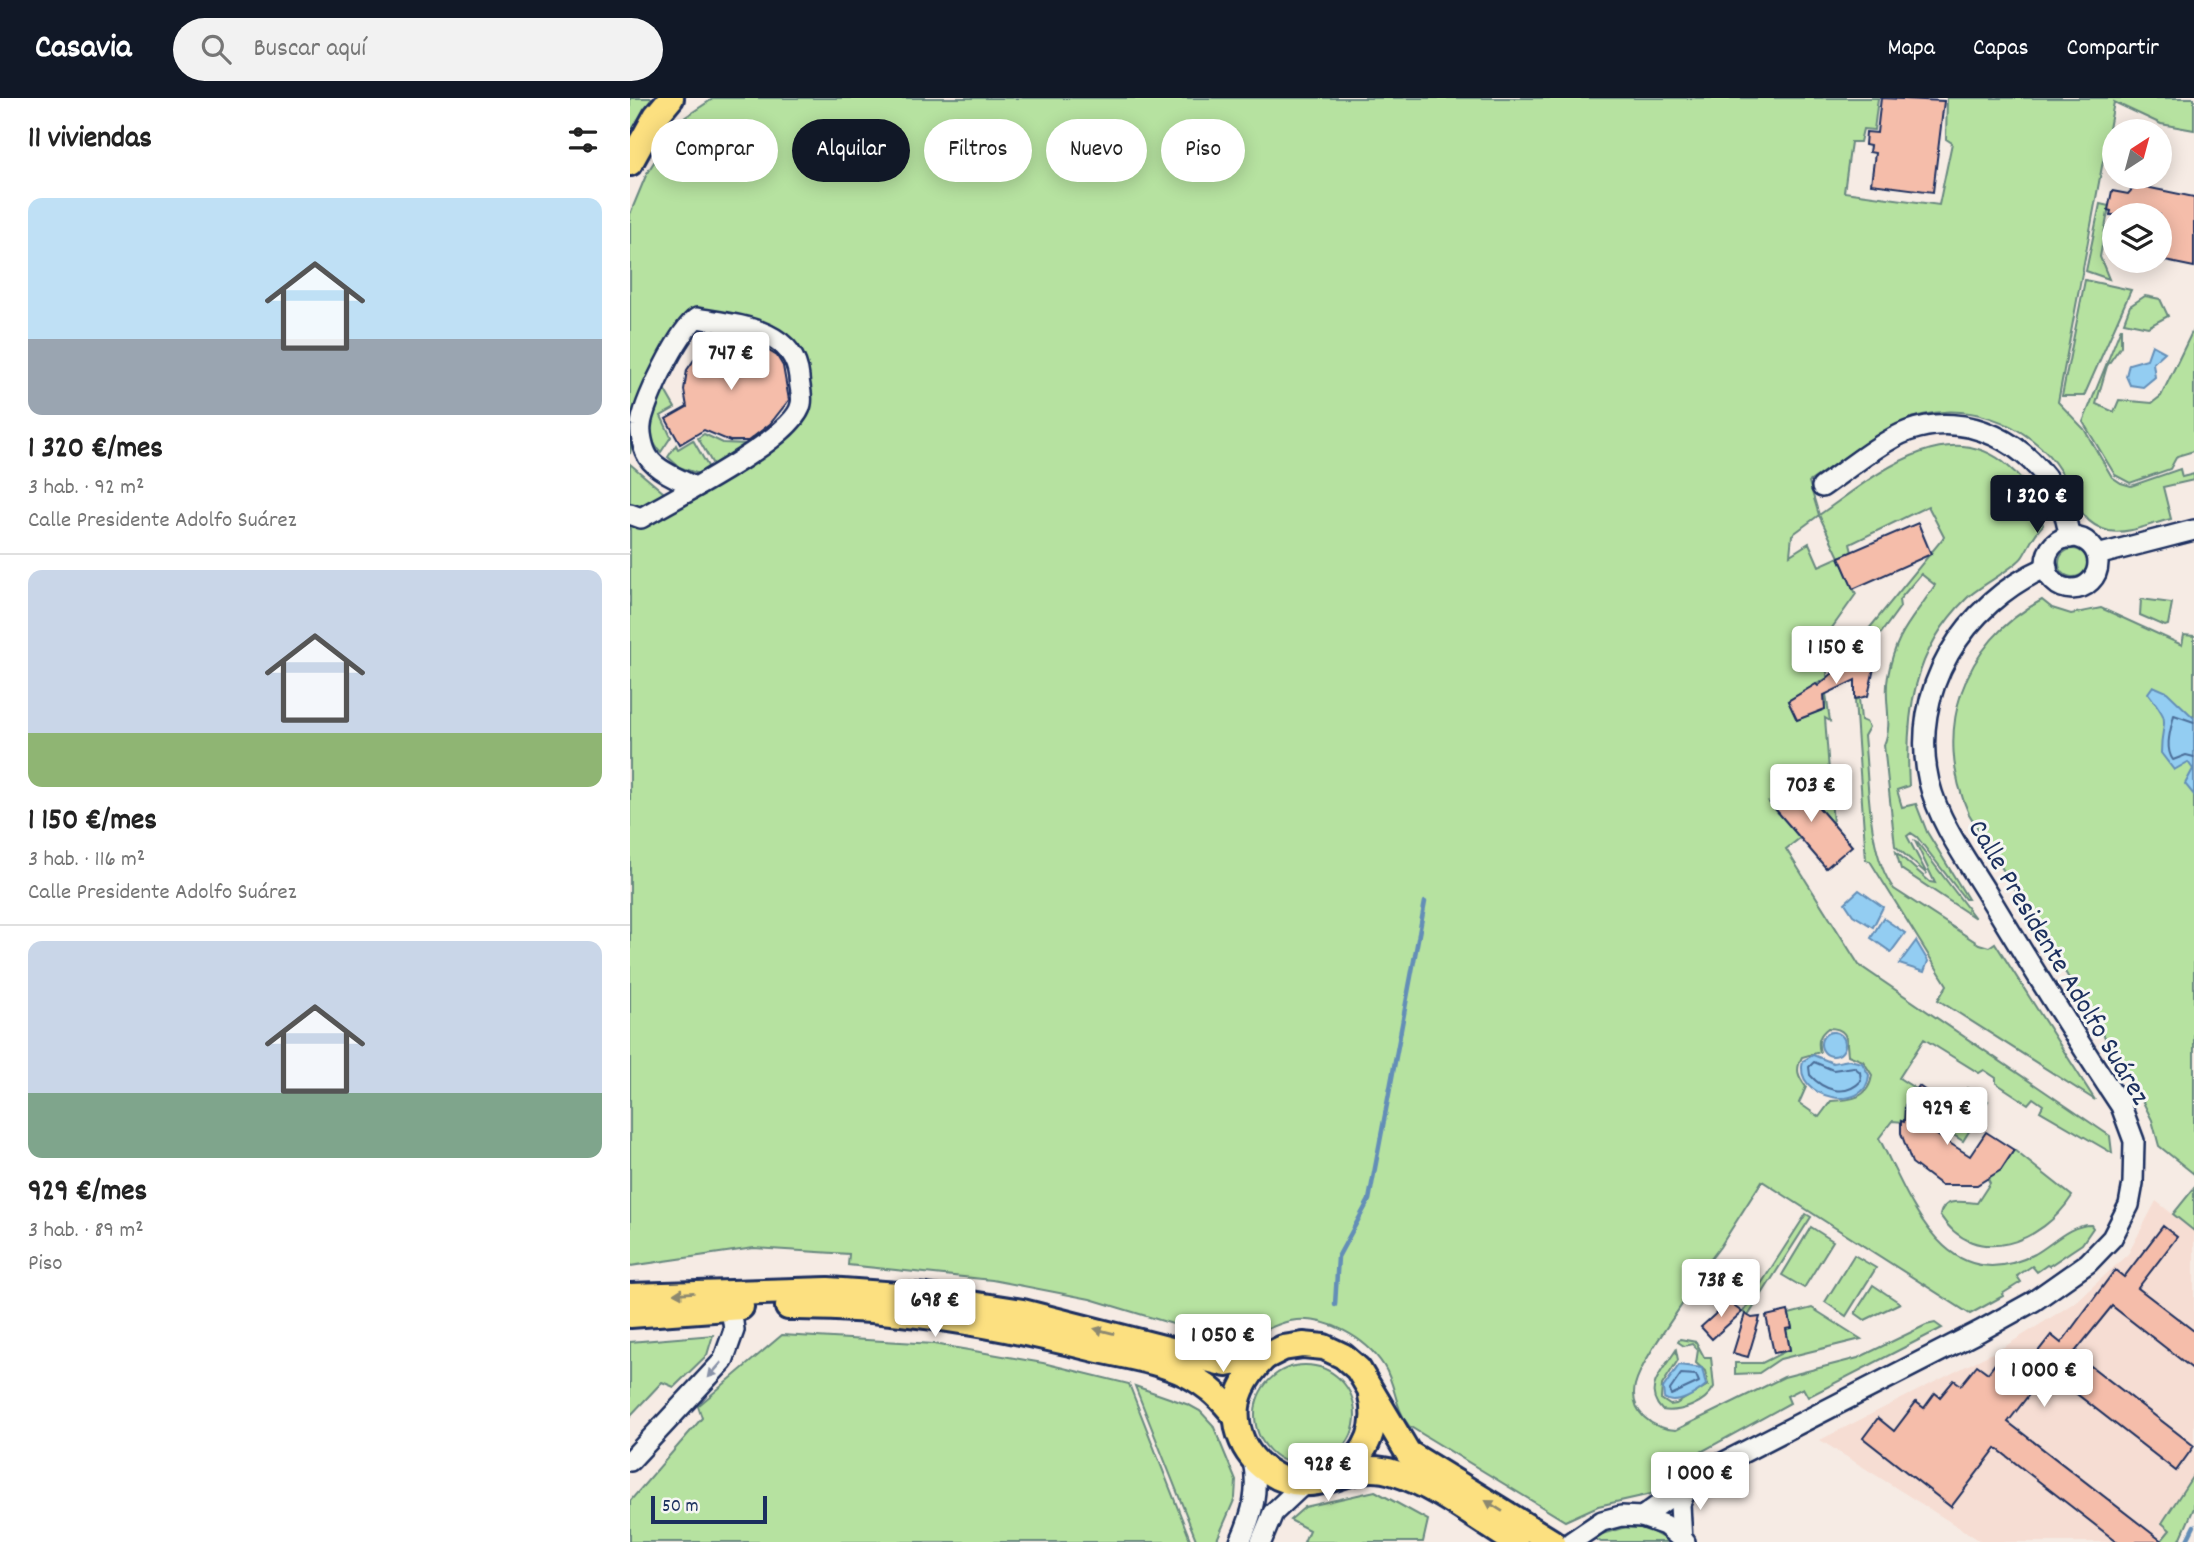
<!DOCTYPE html>
<html lang="es">
<head>
<meta charset="utf-8">
<style>
	body { margin:0; font-family:Dekko,sans-serif; background:#f2f2f2; color:#222; height:100vh; display:flex; flex-direction:column; font-size:26px; white-space:nowrap }
	* { box-sizing:border-box; margin:0 }
	p { font-size:23px; color:#767676 }
	.icon { flex:none; width:38px; height:38px; fill:none; stroke:currentColor; stroke-width:2; stroke-linecap:round; stroke-linejoin:round }
	.map { position:relative; flex:1; overflow:hidden }
	.sheet { display:flex; flex-direction:column; background:#fff; width:630px }
	.sheet>* { flex:none }
	.hud { position:absolute; left:21px; top:21px; width:665px; height:63px; display:flex; gap:14px }
	.needle { width:46px; rotate:36deg }
	.buttons { position:absolute; left:1472px; top:21px; display:grid; gap:14px }
	.buttons a { display:grid; place-items:center; width:70px; height:70px; border-radius:50%; background:#fff; box-shadow:0 4px 18px #0003; font-size:35px }
	.scale { position:absolute; left:21px; bottom:18px; width:116px; box-sizing:border-box; padding-left:7px; border:4px solid #1b2f5e; border-top:0; font-size:19px; line-height:24px; white-space:nowrap; color:#1b2f5e; -webkit-text-stroke:5px #f6f6f2; paint-order:stroke }
	.price { position:absolute; translate:-50% -60px; padding:0 16px; border-radius:7px; background:#fff; color:#222; font-size:23px; line-height:46px; filter:drop-shadow(0 2px 4px #0008) }
	.price::after { content:''; position:absolute; left:50%; top:42px; width:21px; height:16px; margin-left:-10px; background:inherit; clip-path:polygon(0 0,100% 0,50% 100%) }
	.price.selected { background:#111827; color:#fff }
	ul { padding:0; list-style:none }
	li { display:grid; align-content:center; gap:14px; height:371px; padding:0 28px }
	li+li { border-top:2px solid #e0e0e0 }
	li span { display:grid; place-items:center; height:217px; border-radius:14px; color:#555 }
	li>.icon { margin-inline-start:auto }
	span .icon { width:126px; height:126px; fill:#fffc; stroke-width:1 }
	li b { font-size:30px }
	h2 { display:flex; justify-content:space-between; align-items:center; height:84px; padding:0 28px; font-size:30px }
	.chip { padding:0 24px; border-radius:32px; background:#fff; box-shadow:0 4px 18px #0003; font-size:24px; line-height:63px }
	.chip.selected { background:#111827; color:#fff }
	header { display:flex; align-items:center; gap:42px; box-sizing:border-box; height:98px; padding:0 35px; background:#111827; color:#fff }
	header strong { font-size:33px }
	nav { display:flex; gap:38px; margin-inline-start:auto; font-size:24px }
	.search { width:490px; height:63px; background:#f2f2f2; display:flex; align-items:center; gap:18px; box-sizing:border-box; padding:0 24px; border-radius:38px; color:#767676; font-size:26px }
	main { display:flex; flex:1; min-height:0 }
	.map>svg:first-child { display:block }
	.built { fill:#f6ddd3 }
	.green { fill:#b6e2a0; stroke:#68887f; stroke-width:2; fill-rule:evenodd }
	.water { fill:#93cdf2; stroke:#638eb7; stroke-width:2 }
	.lines { fill:none; stroke-linecap:round; stroke-linejoin:round }
	.shore { stroke:#4b6e99; stroke-width:2 }
	.stream { stroke:#638eb7; stroke-width:4.5 }
	.building { fill:#f5bdaa; stroke:#1b2f5e; stroke-width:2 }
	.minor-casing { stroke:#1b2f5e; stroke-width:24 }
	.major-casing { stroke:#1b2f5e; stroke-width:30 }
	.minor { stroke:#f6f6f2; stroke-width:19 }
	.major { stroke:#fce080; stroke-width:24 }
	.oneway { fill:#8c886f }
	.oneway2 { fill:#8892a8 }
	.labels { text-anchor:middle; stroke-width:6; stroke-linejoin:round; paint-order:stroke }
	.street-label { font-size:28px; fill:#1b2f5e; stroke:#f6f6f2 }
</style>
</head>
<body>
<header>
<strong>Casavia</strong>
<div class="search"><svg class="icon" aria-label="search" viewBox="0 0 24 24"><circle cx="10" cy="10" r="6"/><path d="M15 15l6 6"/></svg>Buscar aquí</div>
<nav><a>Mapa</a><a>Capas</a><a>Compartir</a></nav>
</header>
<main>
<section class="sheet">
<h2>11 viviendas<svg class="icon" aria-label="filters" viewBox="0 0 24 24"><path d="M4 7h16M4 17h16"/><circle cx="9" cy="7" r="2"/><circle cx="15" cy="17" r="2"/></svg></h2>
<ul>
<li><span style="background:linear-gradient(#bfe0f5 65%,#9aa5b1 0)"><svg class="icon" aria-label="home" viewBox="0 0 24 24"><path d="M3 11l9-7 9 7M6 9v11h12V9"/></svg></span><div><b>1 320 €/mes</b><p>3 hab. · 92 m²</p><p>Calle Presidente Adolfo Suárez</p></div></li>
<li><span style="background:linear-gradient(#c9d6e8 75%,#8fb573 0)"><svg class="icon" aria-label="home" viewBox="0 0 24 24"><path d="M3 11l9-7 9 7M6 9v11h12V9"/></svg></span><div><b>1 150 €/mes</b><p>3 hab. · 116 m²</p><p>Calle Presidente Adolfo Suárez</p></div></li>
<li><span style="background:linear-gradient(#c9d6e8 70%,#7fa58c 0)"><svg class="icon" aria-label="home" viewBox="0 0 24 24"><path d="M3 11l9-7 9 7M6 9v11h12V9"/></svg></span><div><b>929 €/mes</b><p>3 hab. · 89 m²</p><p>Piso</p></div></li>
</ul>
</section>
<div class="map">
<svg width="1564" height="1444" viewBox="0 0 1564 1444">
	<rect width="100%" height="100%" fill="#f6ebe4"/>
	<filter id="ink" filterUnits="userSpaceOnUse"><feTurbulence type="fractalNoise" baseFrequency=".0143" numOctaves="2"/><feDisplacementMap in="SourceGraphic" scale="14" xChannelSelector="R" yChannelSelector="G"/><feConvolveMatrix kernelMatrix="1 2 1 2 8 2 1 2 1" color-interpolation-filters="sRGB"/></filter>
	<g filter="url(#ink)">
		<path class="built" d="M1526 1103 1564 1133V1376L1533 1425 1540 1432 1530 1444H1352L1190 1342 1374 1249 1447 1203 1498 1156Z"/>
		<g class="green">
			<path d="M0 0H28L0 43Z"/>
			<path d="M84 0H1248L1244 32 1233 31 1230 44H1221L1214 94 1309 107 1322 45 1316 41 1317 0H1564V32L1531 26 1484 4 1428 304 1454 331 1482 379 1491 385 1501 388 1550 371 1552 379 1564 376V382L1533 389 1541 421C1523 425 1497 437 1479 433 1447 425 1446 398 1431 374 1400 323 1328 298 1273 324 1240 339 1209 364 1179 384L1189 417C1241 381 1317 313 1379 369 1398 385 1409 402 1413 427 1403 437 1400 447 1393 458 1387 469 1349 488 1337 500 1283 552 1275 616 1279 688L1267 692 1272 709 1286 706 1297 734 1338 801H1335L1287 739 1281 735 1277 738 1297 776 1265 748 1254 647C1264 624 1253 602 1258 578 1266 533 1283 522 1305 487L1291 476 1269 502 1270 509 1241 549 1244 558 1234 563 1224 549 1314 439 1298 408 1220 446 1222 454 1209 459 1226 496 1192 544 1193 557 1197 553V580L1158 603 1167 622 1194 611 1196 596 1200 623 1195 620 1203 726 1140 705 1170 740 1156 751 1229 867 1480 1038 1482 1055 1410 1013 1413 1007 1403 1000 1398 1006 1366 985V980L1354 972 1349 975 1294 941 1269 980 1286 991 1279 1002 1274 1024 1262 1023 1249 1040C1281 1102 1314 1203 1405 1156 1423 1146 1439 1127 1461 1127L1463 1130 1452 1146 1419 1168 1417 1167 1407 1174 1402 1168 1387 1178 1391 1184 1372 1196 1373 1198 1340 1216 1132 1083 1090 1149 1061 1187 1062 1195 1059 1196C1045 1218 1011 1263 1005 1287 999 1314 1022 1331 1046 1332L1154 1279 1228 1260 1296 1227 1305 1225 1312 1230 1178 1299 1173 1290 1157 1298 1160 1305 1058 1361 1021 1396 968 1408 935 1423 779 1328C765 1311 766 1287 754 1268 736 1240 695 1216 660 1223 639 1227 621 1243 599 1243L460 1201 362 1182 218 1167 219 1156 124 1150 0 1168V425L172 319 149 234 141 228 72 216 4 332 0 356V116L17 75 51 22ZM1189 417 1209 459 1189 468 1179 445 1160 457 1162 437ZM1198 930C1220 930 1216 943 1218 957L1233 963 1242 977C1239 1001 1220 1002 1201 1003L1189 1019 1169 1005 1176 989C1168 978 1165 972 1172 959L1190 954C1187 943 1189 937 1198 930Z"/>
			<path d="M1470 106 1479 108 1470 159 1479 181 1456 173Z"/>
			<path d="M1455 182 1501 192 1454 298H1432Z"/>
			<path d="M1515 198 1530 201 1538 218 1518 229 1494 224 1500 208Z"/>
			<path d="M1491 230V248L1477 268 1466 306 1484 314 1489 302 1522 305 1531 298 1564 230V353L1547 358 1540 371 1500 385 1485 377 1453 324Z"/>
			<path d="M33 289 45 310 31 318 41 339 31 354C10 334 24 312 33 289Z"/>
			<path d="M74 336 93 345 117 346 85 370 68 340Z"/>
			<path d="M63 342 80 372 69 376 49 369 38 359 46 347 48 351Z"/>
			<path d="M0 366 34 395 12 411 0 409Z"/>
			<circle cx="1443" cy="465" r="14"/>
			<path d="M1511 501 1542 505 1538 527 1535 528 1510 517Z"/>
			<path d="M1412 502 1422 510 1441 516 1471 510 1552 547 1554 537 1564 538V1076L1529 1048 1522 1022 1507 992 1339 716C1302 634 1332 544 1412 502Z"/>
			<path d="M1229 600 1231 622 1236 624 1239 629 1234 638C1239 683 1237 756 1264 791L1349 846 1359 849 1365 845 1465 1002 1308 902 1317 887 1240 763 1236 762 1225 602Z"/>
			<path d="M1285 743 1287 744 1345 820 1271 771 1266 754 1300 784 1305 785Z"/>
			<path d="M1337 990 1358 1003 1333 1043 1311 1029Z"/>
			<path d="M1384 1052 1442 1098C1413 1144 1345 1172 1310 1117 1314 1099 1331 1104 1347 1105L1360 1085 1357 1079 1375 1066Z"/>
			<path d="M1564 1090V1133L1543 1116Z"/>
			<path d="M1176 1116 1181 1119 1118 1218 1113 1214Z"/>
			<path d="M1181 1129 1203 1143 1174 1190 1152 1177Z"/>
			<path d="M1224 1157 1246 1170 1216 1218 1195 1204Z"/>
			<path d="M1243 1187 1270 1205 1235 1222 1225 1215Z"/>
			<path d="M1182 1210 1231 1241 1150 1261 1129 1275 1105 1276V1265H1132L1160 1251 1156 1231 1162 1230 1159 1216Z"/>
			<path d="M83 1237 77 1257 44 1289 32 1284 0 1318V1244Z"/>
			<path d="M152 1237 304 1246 413 1265 499 1286 561 1444H0V1403L72 1320 68 1308Z"/>
			<path d="M1050 1241 1066 1244 1074 1259H1081L1084 1289C1075 1306 1050 1315 1032 1312 1012 1290 1032 1274 1046 1252L1048 1262 1032 1287 1031 1301 1040 1307 1046 1306 1078 1287 1075 1273 1066 1265 1068 1252 1062 1246 1054 1248 1048 1244Z"/>
			<circle cx="675" cy="1317" r="50"/>
			<path d="M505 1288 559 1307 570 1313 583 1327 606 1383 605 1400 586 1444H567Z"/>
			<path d="M1564 1376V1410L1549 1444H1530L1540 1432 1532 1425Z"/>
			<path d="M745 1393 798 1422 793 1444H674L679 1432 660 1422 675 1409Z"/>
			<path d="M999 1428 1017 1431 1040 1444H971L962 1439Z"/>
		</g>
		<g class="water">
			<path d="M1522 247 1535 254 1523 265 1525 279 1513 289 1500 287 1496 278 1499 266 1517 261Z"/>
			<path d="M1523 588 1537 594 1564 620V697L1555 686 1563 671 1558 664 1544 672 1531 655C1531 617 1544 630 1518 595Z"/>
			<path d="M1229 792 1253 809 1243 829 1223 817 1215 805Z"/>
			<path d="M1253 820 1275 835 1261 854 1241 840Z"/>
			<path d="M1286 843 1298 863 1294 874 1269 866Z"/>
			<circle cx="1203" cy="946" r="12"/>
			<path d="M1183 957 1203 965 1219 962 1232 965 1239 977C1237 1017 1162 1000 1173 963Z"/>
			<path d="M1049 1267 1072 1270 1076 1287C1067 1295 1046 1309 1034 1300L1033 1290Z"/>
		</g>
		<g class="lines">
			<g class="shore">
				<path d="M1564 624 1544 617C1541 631 1534 649 1543 662L1556 657 1564 659"/>
				<path d="M1184 964 1203 972 1224 969 1230 974 1231 983C1215 1000 1193 992 1180 977L1179 969Z"/>
				<path d="M1051 1276 1066 1277 1069 1284 1041 1297 1040 1292Z"/>
			</g>
			<g class="stream">
				<path d="M705 1207 708 1159 739 1102 795 804"/>
				<path d="M1556 1444 1564 1428"/>
			</g>
		</g>
		<g class="building">
			<path d="M1251 0 1314 3 1303 94 1241 86 1245 55 1239 54 1240 48 1235 47 1236 34 1247 35Z"/>
			<path d="M1506 87 1564 99V169L1530 162V117H1480L1481 113 1478 112 1482 93 1498 96Z"/>
			<path d="M99 238 126 245 147 258 153 268 159 302 140 326 118 343H100L74 332 50 346 36 321 57 309 54 292 57 272 71 252 87 241Z"/>
			<path d="M1288 425 1301 456 1223 491 1209 459Z"/>
			<path d="M1226 555 1234 563 1247 556 1238 598 1225 601V582L1194 597 1195 611 1167 622 1158 603 1186 586 1188 588Z"/>
			<path d="M1166 683 1222 748 1196 770 1140 705Z"/>
			<path d="M1289 988 1316 1007 1299 1032 1340 1058 1356 1034 1384 1052 1371 1072 1347 1087H1311L1282 1065 1271 1035V1023L1274 1024 1275 1007Z"/>
			<path d="M1533 1128 1547 1139 1508 1190 1564 1233V1272L1482 1208 1444 1255 1564 1348 1546 1373 1417 1273 1378 1324 1533 1444H1487L1366 1350 1321 1409 1233 1340 1248 1320 1264 1333 1286 1304 1294 1310 1305 1295 1310 1299 1324 1282 1331 1287 1347 1267 1358 1275 1374 1254 1395 1270 1421 1237 1431 1245 1485 1172 1494 1179Z"/>
			<path d="M1097 1172 1102 1195 1064 1203 1061 1187 1081 1183 1079 1176Z"/>
			<path d="M1103 1200 1105 1209 1112 1214 1082 1241 1071 1229Z"/>
			<path d="M1158 1213 1162 1230 1156 1231 1160 1252 1144 1255 1136 1218Z"/>
			<path d="M1115 1216 1122 1220 1130 1219 1118 1259 1103 1255Z"/>
		</g>
		<g class="lines">
			<defs>
				<g id="minor">
					<path d="M1192 389C1215 373 1253 342 1278 333 1337 312 1400 345 1428 398 1434 410 1437 426 1440 440"/>
					<path d="M0 416 11 420C43 401 166 339 171 306 173 298 169 287 169 279 164 230 106 227 67 220 50 230 12 307 11 328 10 335 13 349 16 355 23 372 49 380 64 389"/>
					<circle cx="1442" cy="465" r="26"/>
					<path d="M1467 457 1564 432"/>
					<path d="M0 1363 93 1263 104 1232 101 1209"/>
					<path d="M1012 1419 1035 1427 1055 1444"/>
					<path d="M610 1444C623 1415 629 1393 623 1362"/>
					<path d="M631 1444 643 1415 676 1384"/>
					<path d="M941 1444 972 1423 991 1418 1012 1419 1075 1374 1350 1233 1404 1203 1458 1165 1482 1140 1499 1107 1503 1085 1504 1043 1491 1008C1445 939 1401 868 1358 797 1336 761 1309 725 1299 684 1278 593 1334 505 1417 469"/>
					<path d="M1052 1444 1050 1406 1058 1388"/>
				</g>
				<g id="major">
					<path d="M0 65 26 18 41 0"/>
					<path d="M0 1198 198 1192 296 1199 393 1214 596 1266 635 1259 653 1250 673 1247 694 1249 713 1258 728 1271 778 1355 922 1444"/>
					<path d="M158 1209C262 1208 364 1226 465 1251 495 1258 531 1263 558 1277 579 1288 592 1301 606 1319"/>
					<path d="M0 1217 111 1209"/>
					<path d="M635 1259C615 1279 602 1301 608 1330 616 1365 651 1391 688 1384 719 1379 731 1364 765 1375 804 1387 849 1422 885 1444"/>
					<path d="M712 1374C737 1355 749 1329 741 1297"/>
				</g>
			</defs>
			<use href="#minor" class="minor-casing"/>
			<use href="#major" class="major-casing"/>
			<use href="#minor" class="minor"/>
			<use href="#major" class="major"/>
		</g>
		<defs><path id="oneway-solid" d="M-6-.8H1V-3.2L6.5 0L1 3.2V.8H-6Z" transform="scale(1.75)"/></defs>
		<g class="oneway">
			<use href="#oneway-solid" transform="translate(54 1195) rotate(177)"/>
			<use href="#oneway-solid" transform="translate(474 1233) rotate(-166)"/>
			<use href="#oneway-solid" transform="translate(864 1408) rotate(-148)"/>
		</g>
		<use class="oneway2" href="#oneway-solid" transform="translate(85 1272) rotate(131)"/>
	</g>
	<g class="labels">
		<g class="street-label">
			<text transform="translate(1431 863) rotate(59)" y="10">Calle Presidente Adolfo Suárez</text>
		</g>
	</g>
</svg>
<div class="buttons">
<a><svg class="needle" viewBox="-14 -14 28 28"><path d="M0-13l5 13h-10z" fill="#e53935"/><path d="M0 13l5-13h-10z" fill="#767676"/></svg></a>
<a><svg class="icon" aria-label="layers" viewBox="0 0 24 24"><path d="M12 4l9 5-9 5-9-5zM3 14l9 5 9-5"/></svg></a>
</div>
<div class="scale">50 m</div>
<b class="price" style="left:101px;top:294px">747 €</b>
<b class="price selected" style="left:1407px;top:437px">1 320 €</b>
<b class="price" style="left:1206px;top:588px">1 150 €</b>
<b class="price" style="left:1181px;top:726px">703 €</b>
<b class="price" style="left:1317px;top:1049px">929 €</b>
<b class="price" style="left:1091px;top:1221px">738 €</b>
<b class="price" style="left:305px;top:1241px">698 €</b>
<b class="price" style="left:593px;top:1276px">1 050 €</b>
<b class="price" style="left:1414px;top:1311px">1 000 €</b>
<b class="price" style="left:698px;top:1405px">928 €</b>
<b class="price" style="left:1070px;top:1414px">1 000 €</b>
<div class="hud">
<a class="chip">Comprar</a>
<a class="chip selected">Alquilar</a>
<a class="chip">Filtros</a>
<a class="chip">Nuevo</a>
<a class="chip">Piso</a>
</div>
</div>
</main>
</body>
</html>
